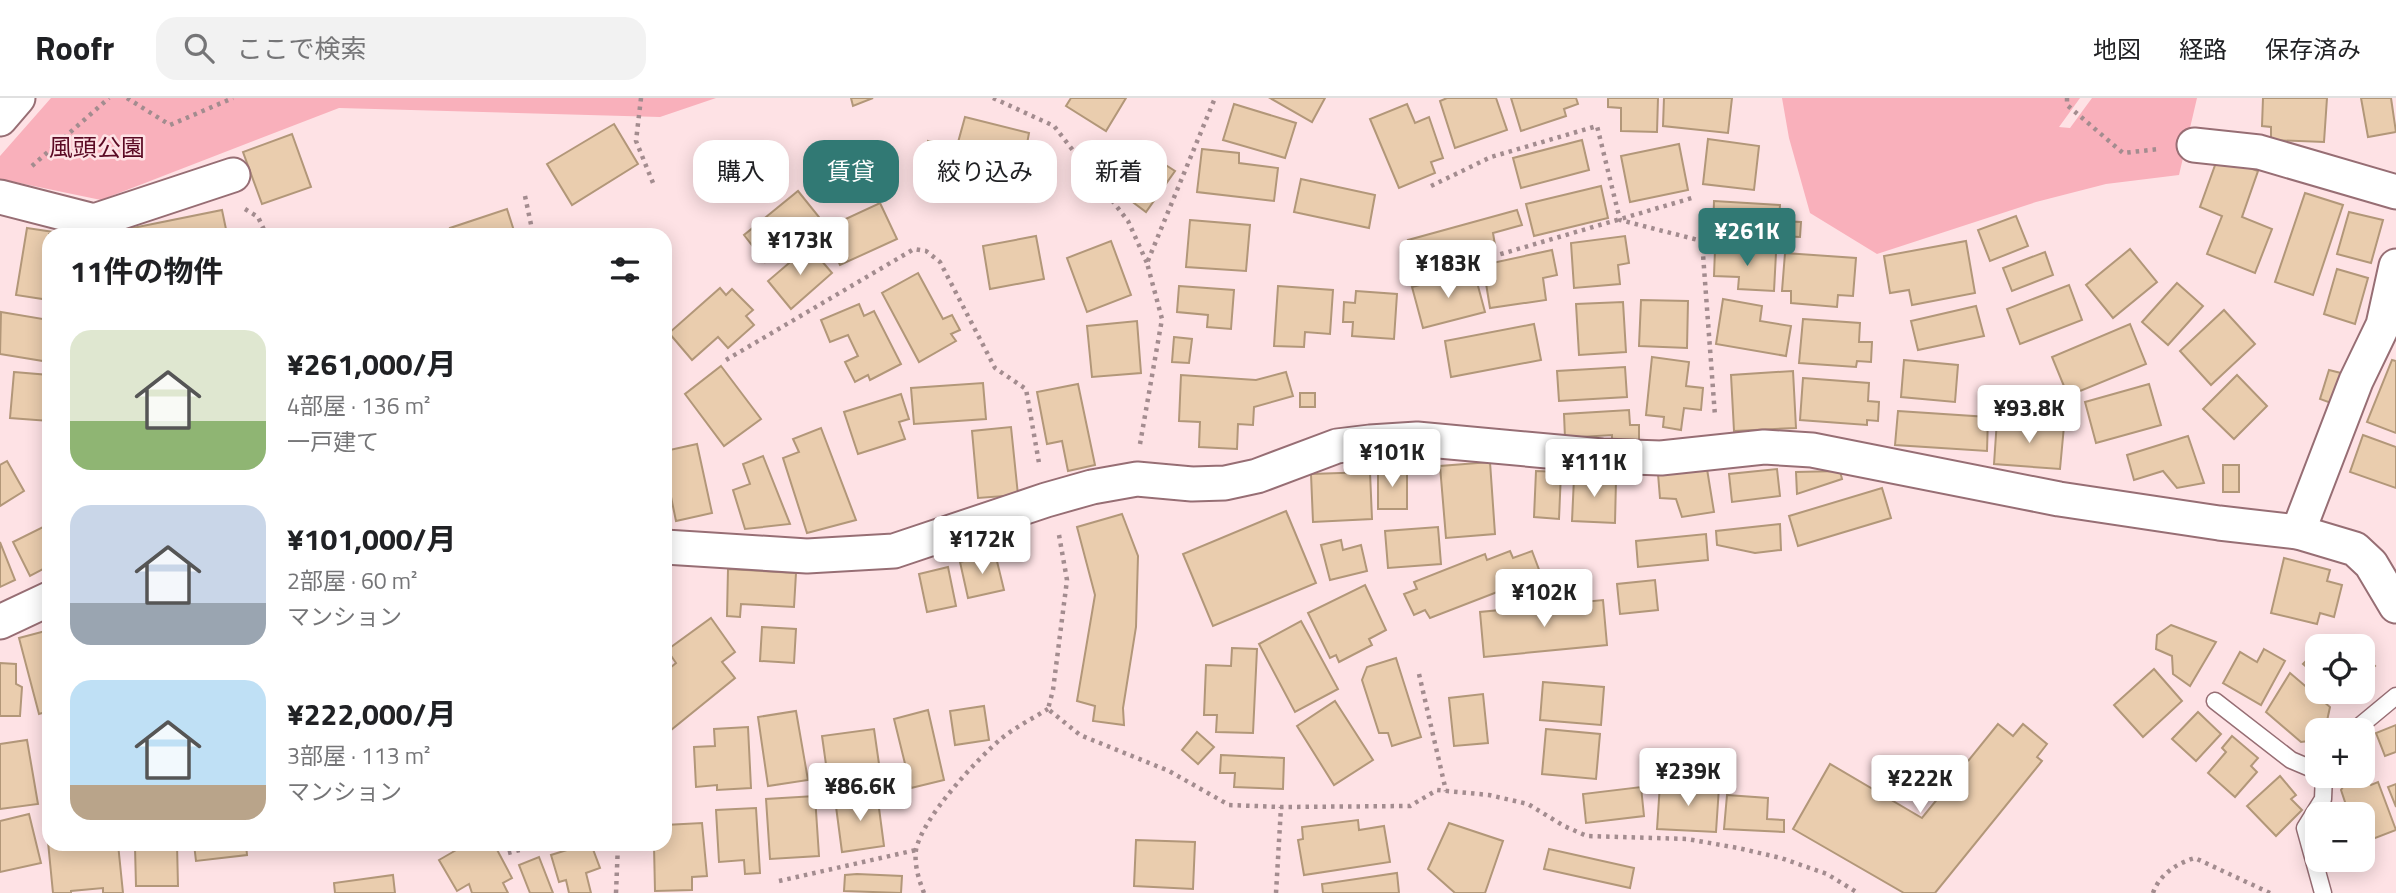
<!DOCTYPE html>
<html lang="ja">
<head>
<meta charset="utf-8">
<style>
	body { margin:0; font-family:"Titillium Web","Noto Sans JP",sans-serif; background:#f2f2f2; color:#202124; height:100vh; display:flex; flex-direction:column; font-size:26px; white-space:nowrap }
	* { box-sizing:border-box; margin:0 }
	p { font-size:23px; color:#757577 }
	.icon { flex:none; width:38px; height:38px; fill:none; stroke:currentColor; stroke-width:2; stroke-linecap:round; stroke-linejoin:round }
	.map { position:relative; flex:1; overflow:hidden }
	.sheet { position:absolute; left:42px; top:130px; width:630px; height:623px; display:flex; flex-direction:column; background:#fff; border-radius:21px; box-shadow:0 4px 18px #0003 }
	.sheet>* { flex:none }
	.banner { position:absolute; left:693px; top:42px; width:665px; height:63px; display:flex; gap:14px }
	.controls { position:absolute; left:2305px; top:536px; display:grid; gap:14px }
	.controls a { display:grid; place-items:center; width:70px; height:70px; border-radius:14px; background:#fff; box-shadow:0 4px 18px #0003; font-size:35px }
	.price { position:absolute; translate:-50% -60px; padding:0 16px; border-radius:7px; background:#fff; color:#222; font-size:23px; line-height:46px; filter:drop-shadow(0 2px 4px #0008) }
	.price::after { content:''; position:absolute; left:50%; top:42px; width:21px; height:16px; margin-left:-10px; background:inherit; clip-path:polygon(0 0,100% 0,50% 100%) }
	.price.current { background:#317974; color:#fff }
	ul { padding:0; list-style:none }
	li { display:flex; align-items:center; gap:21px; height:175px; padding:0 28px }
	li span { display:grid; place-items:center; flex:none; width:196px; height:140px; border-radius:21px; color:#555 }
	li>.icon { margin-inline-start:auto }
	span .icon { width:84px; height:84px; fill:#fffc; stroke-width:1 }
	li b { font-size:30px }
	h2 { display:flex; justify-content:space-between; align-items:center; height:84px; padding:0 28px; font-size:30px }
	.pill { padding:0 24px; border-radius:21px; background:#fff; box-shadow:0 4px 18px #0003; font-size:24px; line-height:63px }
	.pill.current { background:#317974; color:#fff }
	header { display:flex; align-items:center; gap:42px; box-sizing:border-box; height:98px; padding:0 35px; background:#fff; border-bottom:2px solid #e0e0e0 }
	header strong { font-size:33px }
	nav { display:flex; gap:38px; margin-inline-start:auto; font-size:24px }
	.search { width:490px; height:63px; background:#f2f2f2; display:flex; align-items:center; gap:18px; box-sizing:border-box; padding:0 24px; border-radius:21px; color:#757577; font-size:26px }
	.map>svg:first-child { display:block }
	.green { fill:#f9b0bb }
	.building { fill:#eacdae; stroke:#b29779; stroke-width:2 }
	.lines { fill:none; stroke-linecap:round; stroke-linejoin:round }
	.lane-casing { stroke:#976e74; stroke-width:19 }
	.street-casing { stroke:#976e74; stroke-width:37 }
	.path { stroke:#a38c8f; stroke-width:4.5; stroke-dasharray:3.5 5; stroke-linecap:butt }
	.lane { stroke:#fff; stroke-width:16 }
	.street { stroke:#fff; stroke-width:33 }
	.labels { text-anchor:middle; stroke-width:5; stroke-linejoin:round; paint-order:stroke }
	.park-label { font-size:24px; fill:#5b0a24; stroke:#fee2e5 }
</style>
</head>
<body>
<header>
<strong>Roofr</strong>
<div class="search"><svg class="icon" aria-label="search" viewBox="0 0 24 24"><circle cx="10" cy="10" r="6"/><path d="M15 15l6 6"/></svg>ここで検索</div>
<nav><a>地図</a><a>経路</a><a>保存済み</a></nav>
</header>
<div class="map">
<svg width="2396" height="795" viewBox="0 0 2396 795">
	<rect width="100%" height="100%" fill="#fee2e5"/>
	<g class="green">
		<path d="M51 0H716L660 19 339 10 101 102 0 81V58Z"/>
		<path d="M1782 0H2080L2059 29 2070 30 2092 0H2197L2179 77 2106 86 2036 104 1877 156 1810 115 1789 40Z"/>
	</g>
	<g class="building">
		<path d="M851 0H873L853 8Z"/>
		<path d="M1071 0H1126L1106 33 1066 8Z"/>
		<path d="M1270 0H1325L1312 24Z"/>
		<path d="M1447 0H1496L1507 32 1455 50 1440 3Z"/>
		<path d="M1511 0H1576L1578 6 1564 11 1566 18 1521 33Z"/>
		<path d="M1608 0H1658L1657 34 1621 33V10L1608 9Z"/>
		<path d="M1664 0H1732L1728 35 1663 28Z"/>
		<path d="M2263 0H2327L2324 44 2271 42V29L2262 28Z"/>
		<path d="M2361 0H2391L2396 34 2368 39Z"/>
		<path d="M1234 6 1296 25 1285 60 1223 42Z"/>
		<path d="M1407 6 1415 25 1429 19 1443 60 1431 64 1435 75 1399 90 1370 21Z"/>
		<path d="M965 19 1029 35 1024 62 1002 61 1001 94 922 82 928 43 957 48Z"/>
		<path d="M614 26 638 66 572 107 547 66Z"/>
		<path d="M292 36 311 89 262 106 243 54Z"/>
		<path d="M1708 41 1759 48 1754 92 1703 86Z"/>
		<path d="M1582 42 1589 72 1521 90 1513 60Z"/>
		<path d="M1679 46 1688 92 1630 104 1621 58Z"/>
		<path d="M1136 48 1175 73 1146 114 1130 102 1135 95 1114 81Z"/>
		<path d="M1202 51 1239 55V65L1278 70 1274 103 1197 94Z"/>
		<path d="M2218 59 2258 73 2242 119 2272 131 2255 175 2207 156 2222 118 2200 109Z"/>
		<path d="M1301 81 1375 97 1369 130 1294 114Z"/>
		<path d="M1601 88 1608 120 1534 138 1526 106Z"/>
		<path d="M798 93 819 119 765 164 744 137Z"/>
		<path d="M2305 95 2343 107 2313 197 2275 184Z"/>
		<path d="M1714 103 1780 107 1779 123 1801 124 1800 139 1713 135Z"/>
		<path d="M880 105 897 141 840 167 824 131Z"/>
		<path d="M507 111 515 136H452L450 130Z"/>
		<path d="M222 112 227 136H103Z"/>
		<path d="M1517 112 1522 127 1493 135 1495 147 1404 170 1401 155 1411 153 1408 142Z"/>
		<path d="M2349 114 2383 122 2371 165 2337 156Z"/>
		<path d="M2016 118 2028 148 1990 163 1978 132Z"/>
		<path d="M1190 122 1250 127 1246 173 1186 169Z"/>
		<path d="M27 130 67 136H49V202L16 197Z"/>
		<path d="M1036 138 1044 181 990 191 983 148Z"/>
		<path d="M1625 138 1629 165 1618 167 1620 186 1574 190 1571 145Z"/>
		<path d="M1111 143 1131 197 1087 214 1067 160Z"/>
		<path d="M1966 143 1975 195 1912 207 1909 192 1890 195 1884 158Z"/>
		<path d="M809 148 832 175 791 211 768 183Z"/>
		<path d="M1715 151 1776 155 1774 193 1738 191 1739 179 1714 178Z"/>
		<path d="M2130 151 2157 184 2113 220 2086 187Z"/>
		<path d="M1552 152 1557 177 1543 180 1546 202 1490 210 1483 167Z"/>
		<path d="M2045 154 2053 177 2012 193 2003 170Z"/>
		<path d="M1785 155 1856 160 1853 198 1838 197 1837 209 1791 205V193H1782Z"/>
		<path d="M2337 171 2368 180 2355 226 2324 216Z"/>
		<path d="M1474 173 1485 214 1423 230 1412 189Z"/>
		<path d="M918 175 943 221 952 217 960 232 951 236 956 243 919 264 882 195Z"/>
		<path d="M2177 185 2203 208 2168 247 2142 224Z"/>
		<path d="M2069 187 2082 222 2020 246 2007 211Z"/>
		<path d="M1179 188 1234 192 1231 231 1207 229 1208 217 1177 214Z"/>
		<path d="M1278 188 1333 192 1330 236 1305 234 1304 249 1274 248Z"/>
		<path d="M720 190 726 197 732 191 753 212 746 218 754 227 728 250 718 239 692 262 669 235Z"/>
		<path d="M1356 193 1397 196 1394 241 1352 238 1353 224H1343L1344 204 1355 205Z"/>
		<path d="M1723 201 1762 208 1760 223 1791 228 1786 258 1716 246Z"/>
		<path d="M1641 202 1688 203 1687 250 1639 248Z"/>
		<path d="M1623 204 1626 254 1579 257 1576 206Z"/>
		<path d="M859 206 864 218 874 213 901 266 870 282 868 277 855 284 845 264 858 258 848 237 830 244 821 222Z"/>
		<path d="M1976 208 1984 238 1918 252 1911 223Z"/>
		<path d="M2224 212 2255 246 2211 287 2180 253Z"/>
		<path d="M1 214 49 222V264L0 256Z"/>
		<path d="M1803 221 1860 225 1859 244H1872L1871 264 1857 263 1856 269 1799 265Z"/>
		<path d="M1137 223 1141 275 1092 279 1087 228Z"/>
		<path d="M1534 226 1541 262 1451 279 1445 243Z"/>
		<path d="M2130 226 2146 266 2068 298 2052 259Z"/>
		<path d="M1174 239 1192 241 1189 265 1172 264Z"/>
		<path d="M1652 259 1689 264 1686 288 1703 290 1701 312 1684 310 1681 332 1663 329 1664 319 1646 317Z"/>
		<path d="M1904 262 1958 267 1955 304 1901 299Z"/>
		<path d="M2392 262 2396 263V335L2367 324Z"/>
		<path d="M721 268 761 321 724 348 685 296Z"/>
		<path d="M1625 269 1627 299 1559 303 1557 273Z"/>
		<path d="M2329 272 2341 275 2331 305 2320 301Z"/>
		<path d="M1793 273 1796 330 1734 333 1731 277Z"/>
		<path d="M14 274 49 277V323L10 320Z"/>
		<path d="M1286 274 1293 298 1254 309 1253 327 1238 326 1237 351 1199 349 1200 324 1179 323 1181 277 1256 282Z"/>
		<path d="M2237 277 2267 308 2234 341 2203 311Z"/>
		<path d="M1803 280 1869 285 1868 303 1879 304 1878 323 1867 322V327L1800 322Z"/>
		<path d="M983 285 986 321 914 326 911 290Z"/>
		<path d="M1078 286 1095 367 1068 373 1062 343 1047 346 1037 294Z"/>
		<path d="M2149 286 2161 327 2096 345 2085 304Z"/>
		<rect x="1300" y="295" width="15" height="14"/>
		<path d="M901 296 909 321 899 324 905 341 858 356 844 314Z"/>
		<path d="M1629 312 1630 327H1639V344L1612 345V337L1565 340 1564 316Z"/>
		<path d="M1898 313 1988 319 1987 353 1895 347Z"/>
		<path d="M1997 322 2064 328 2060 371 1994 366Z"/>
		<path d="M1011 329 1018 397 978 400 972 333Z"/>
		<path d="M821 330 856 422 807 435 783 360 799 354 793 341Z"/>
		<path d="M2363 337 2396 349V390L2350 374Z"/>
		<path d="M2188 338 2204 385 2177 390 2163 373 2134 382 2127 357Z"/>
		<path d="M697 346 712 415 676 423 665 370V353Z"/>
		<path d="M763 358 790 426 745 431 733 392 750 386 743 366Z"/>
		<path d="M7 363 24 393 0 408V367Z"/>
		<path d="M1490 364 1495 436 1446 440 1440 368Z"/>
		<rect x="2223" y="367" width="16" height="27"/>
		<path d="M1378 371 1407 372V411H1378Z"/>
		<path d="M1583 371 1592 372V381L1616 382 1615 425 1572 423 1574 380H1582Z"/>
		<path d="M1707 371 1714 414 1682 419 1676 401 1660 400 1658 376Z"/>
		<path d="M1777 371 1780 398 1732 404 1729 376Z"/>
		<path d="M1536 373 1561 374 1559 421 1534 419Z"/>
		<path d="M1840 373 1842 381 1797 396 1796 374Z"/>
		<path d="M1370 374 1372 421 1313 424 1311 376Z"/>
		<path d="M1882 390 1891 420 1798 448 1789 418Z"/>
		<path d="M1286 413 1316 485 1213 528 1183 456Z"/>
		<path d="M1122 416 1138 458 1136 529 1123 610 1124 627 1093 623 1095 608 1077 603 1095 497 1077 429Z"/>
		<path d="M49 426V468L30 478 13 444Z"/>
		<path d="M1780 426 1781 452 1755 455 1717 447 1716 433Z"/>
		<path d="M1438 429 1441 466 1388 470 1385 433Z"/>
		<path d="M1706 436 1708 462 1638 469 1636 443Z"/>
		<path d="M1341 442 1343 452 1361 447 1367 473 1330 482 1321 447Z"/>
		<path d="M0 444 15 482 0 489Z"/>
		<path d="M1510 453 1513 460 1532 453 1541 477 1430 520 1425 512 1414 517 1404 496 1417 491 1414 484 1485 456 1487 462Z"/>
		<path d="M995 455 1004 492 968 500 960 464Z"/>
		<path d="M2284 460 2330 472 2327 483 2342 487 2334 519 2320 515 2317 526 2271 515Z"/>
		<path d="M948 469 956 508 927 514 919 476Z"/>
		<path d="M728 471 796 475 794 509 741 506 740 519 727 518Z"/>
		<path d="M1655 482 1658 512 1620 516 1617 486Z"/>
		<path d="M1365 487 1386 532 1369 541 1372 547 1339 564 1336 557 1330 560 1308 515Z"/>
		<path d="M1603 502 1607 547 1484 559 1480 514Z"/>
		<path d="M711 520 735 554 722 564 735 580 671 632 665 624V574L676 565 667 552Z"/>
		<path d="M1301 523 1338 591 1295 614 1259 546Z"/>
		<path d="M2171 527 2216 544 2190 588 2173 576 2172 558 2156 551 2157 537Z"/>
		<path d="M762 529 796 531 794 565 760 563Z"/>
		<path d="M49 532V613L39 616 19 540Z"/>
		<path d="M1232 550 1257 551 1253 635 1216 634 1217 617H1204L1206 567 1231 568Z"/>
		<path d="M2264 551 2285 563 2261 607 2223 585 2240 554 2257 564Z"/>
		<path d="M2317 552V578L2303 566Z"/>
		<path d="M2362 555 2375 568 2362 580Z"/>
		<path d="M1396 560 1421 639 1392 648 1388 635H1379L1362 582 1367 569Z"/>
		<path d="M0 565 16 566V586L22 589 20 618H0Z"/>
		<path d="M2154 571 2182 603 2143 639 2114 607Z"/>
		<path d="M2290 575 2330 609 2325 632H2317V642L2301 644 2266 614Z"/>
		<path d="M1543 584 1604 589 1601 627 1540 622Z"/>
		<path d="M1483 596 1488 645 1454 648 1449 600Z"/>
		<path d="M1335 603 1373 662 1334 687 1297 628Z"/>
		<path d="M984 608 989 642 955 647 950 613Z"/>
		<path d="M928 612 944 682 911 690 894 621Z"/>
		<path d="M796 613 808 682 768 688 758 619Z"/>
		<path d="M2198 614 2221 636 2196 663 2172 641Z"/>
		<path d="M1998 626 2013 638 2023 626 2047 646 2037 659 2042 663 1935 795H1904L1793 731 1830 666 1922 720Z"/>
		<path d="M2396 627V654L2385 658 2376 635Z"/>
		<path d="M748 629 751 690 717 692V687L696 689 694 649 715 648 714 631Z"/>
		<path d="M874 631 882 687 830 695 822 638Z"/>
		<path d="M1546 631 1600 636 1596 681 1542 676Z"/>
		<path d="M1197 634 1214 649 1198 666 1182 652Z"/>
		<path d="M2232 638 2258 660 2251 668 2257 674 2235 699 2208 675 2226 654 2222 650Z"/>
		<path d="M27 642 38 706 0 711V646Z"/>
		<path d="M1221 657 1284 660 1283 691 1234 689 1235 675H1220Z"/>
		<path d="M2364 668 2371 687 2378 684 2396 732 2370 742 2365 727 2362 728V716H2349L2341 692 2345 686 2343 677H2362Z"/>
		<path d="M2280 678 2296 697 2291 701 2302 712 2276 738 2247 708Z"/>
		<path d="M1660 686 1719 689 1716 734 1657 731Z"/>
		<path d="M2396 686V709L2388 689Z"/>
		<path d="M1641 689 1644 718 1586 725 1583 696Z"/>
		<path d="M877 695 884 748 842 754 835 701Z"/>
		<path d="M1727 697 1768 700 1767 721 1784 722V734L1724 731Z"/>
		<path d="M815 698 819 758 770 761 766 701Z"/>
		<path d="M756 710 760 775 745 776 744 762 719 764 716 712Z"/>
		<path d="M29 716 41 765 0 774V723Z"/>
		<path d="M1358 722 1359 732 1384 728 1390 764 1304 777 1298 742 1303 741 1302 729Z"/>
		<path d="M702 725 707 778 692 779V792L655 793 654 748 636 749V746H665V727Z"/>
		<path d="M1449 725 1503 743 1485 795H1455L1428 771Z"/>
		<path d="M1136 742 1195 744 1193 791 1134 788Z"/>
		<path d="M48 744 49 746H118L123 795H103V790L71 793V795H53Z"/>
		<path d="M177 746 178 788H136L135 749Z"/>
		<path d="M194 746H246L247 757 196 763Z"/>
		<path d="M455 746H494L512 780 503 785 508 795H472L469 786 457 793 439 762 458 751Z"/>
		<path d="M586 746H591L600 770 586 775 591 795H569L566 782 559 784 551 757Z"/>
		<path d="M1549 751 1634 770 1630 790 1544 771Z"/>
		<path d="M539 759 553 795H530L519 767Z"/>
		<path d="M1397 775 1399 795H1323L1322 786Z"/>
		<path d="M857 776 902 778 901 795 844 793 845 777Z"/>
		<path d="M393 777 395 795H335L334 785Z"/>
	</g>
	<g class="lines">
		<defs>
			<g id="lane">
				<path d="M2215 603 2291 662 2317 673"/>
				<path d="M2355 632 2396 598"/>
				<path d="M2323 795 2305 730 2323 701 2324 677"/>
			</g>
			<g id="street">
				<path d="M0 21 18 0"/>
				<path d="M2194 47 2259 54 2396 94"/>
				<path d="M0 99 94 123 233 77"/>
				<path d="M2298 434 2356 283 2383 227 2396 168"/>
				<path d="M665 449 807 458 894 453 1046 402 1092 389 1137 381 1192 386 1225 385 1257 378 1337 348 1370 344 1417 341 1602 358 1661 360 1764 349 1812 352 2059 401 2219 425 2298 434 2355 451 2371 466 2396 508"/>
				<path d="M0 524 49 501"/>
			</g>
		</defs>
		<use href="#lane" class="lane-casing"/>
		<use href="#street" class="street-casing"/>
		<g class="path">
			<path d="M127 0 170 27 233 0"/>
			<path d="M641 0 636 43 653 85"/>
			<path d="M993 0 1054 28 1128 123 1147 165"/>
			<path d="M2067 0V7L2123 55 2159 51"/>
			<path d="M32 68 109 0"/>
			<path d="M1431 88 1491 59 1597 28 1620 122 1702 143 1715 318"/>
			<path d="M525 98 533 136"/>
			<path d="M245 111 258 119 266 136"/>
			<path d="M1484 161 1692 100"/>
			<path d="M726 262 914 151 926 153 940 164 995 270 1026 291 1039 365"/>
			<path d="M1140 346 1162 221 1147 165 1215 0"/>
			<path d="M1059 437 1067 482 1053 592 1048 611 1080 637 1169 673 1229 707 1281 709 1410 708 1437 692 1489 697 1528 706 1564 728 1587 738 1687 741 1738 750 1781 760 1827 776 1858 795"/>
			<path d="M1419 576 1446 693"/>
			<path d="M508 755 543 746"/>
			<path d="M779 783 916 752"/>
			<path d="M616 795 618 746"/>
			<path d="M924 795C919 782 914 767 916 752 922 720 977 661 1002 640 1016 629 1033 620 1048 611"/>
			<path d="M1276 795 1281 709"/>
			<path d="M2153 795C2159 777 2177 765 2195 760L2270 795"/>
		</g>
		<use href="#lane" class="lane"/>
		<use href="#street" class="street"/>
	</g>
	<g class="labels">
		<g class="park-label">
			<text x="97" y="58">風頭公園</text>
		</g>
	</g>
</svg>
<div class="controls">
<a><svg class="icon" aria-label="locate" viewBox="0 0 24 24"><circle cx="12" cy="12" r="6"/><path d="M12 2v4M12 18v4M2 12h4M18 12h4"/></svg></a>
<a>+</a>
<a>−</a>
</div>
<b class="price current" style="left:1747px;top:170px">¥261K</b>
<b class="price" style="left:800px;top:179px">¥173K</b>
<b class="price" style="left:1448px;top:202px">¥183K</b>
<b class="price" style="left:2029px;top:347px">¥93.8K</b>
<b class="price" style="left:1392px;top:391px">¥101K</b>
<b class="price" style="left:1594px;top:401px">¥111K</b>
<b class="price" style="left:982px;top:478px">¥172K</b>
<b class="price" style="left:1544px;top:531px">¥102K</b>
<b class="price" style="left:1688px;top:710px">¥239K</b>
<b class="price" style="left:1920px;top:717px">¥222K</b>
<b class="price" style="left:860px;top:725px">¥86.6K</b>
<div class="banner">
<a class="pill">購入</a>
<a class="pill current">賃貸</a>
<a class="pill">絞り込み</a>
<a class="pill">新着</a>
</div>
<section class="sheet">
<h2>11件の物件<svg class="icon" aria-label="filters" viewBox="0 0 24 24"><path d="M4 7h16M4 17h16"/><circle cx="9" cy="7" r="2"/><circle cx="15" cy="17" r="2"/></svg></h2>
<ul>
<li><span style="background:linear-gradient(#dfe7d0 65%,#8fb573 0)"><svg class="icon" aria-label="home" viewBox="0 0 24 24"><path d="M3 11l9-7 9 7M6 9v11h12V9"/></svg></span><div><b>¥261,000/月</b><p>4部屋 · 136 m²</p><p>一戸建て</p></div></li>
<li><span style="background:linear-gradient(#c9d6e8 70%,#9aa5b1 0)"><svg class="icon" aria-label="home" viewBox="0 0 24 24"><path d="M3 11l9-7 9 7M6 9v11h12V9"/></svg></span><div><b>¥101,000/月</b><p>2部屋 · 60 m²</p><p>マンション</p></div></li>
<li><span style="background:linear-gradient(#bfe0f5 75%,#b9a48a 0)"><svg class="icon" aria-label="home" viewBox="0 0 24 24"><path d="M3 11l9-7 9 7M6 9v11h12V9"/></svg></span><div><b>¥222,000/月</b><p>3部屋 · 113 m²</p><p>マンション</p></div></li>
</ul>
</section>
</div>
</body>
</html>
